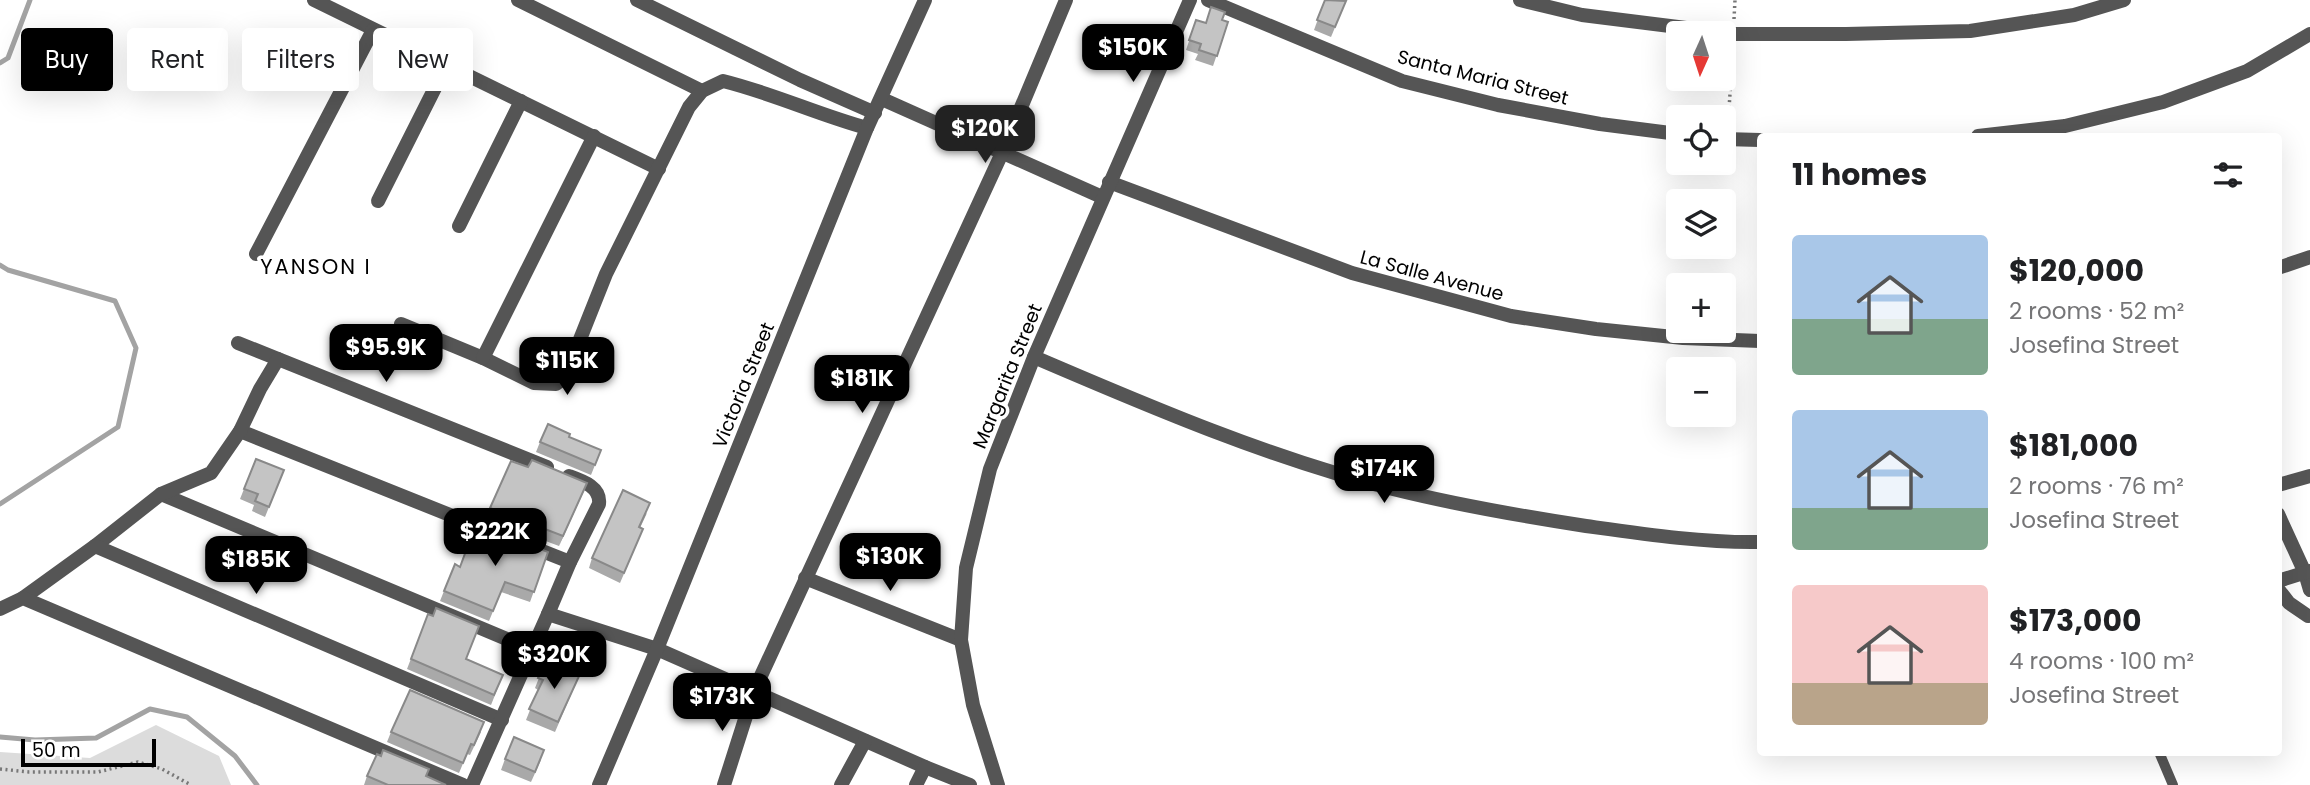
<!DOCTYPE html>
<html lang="en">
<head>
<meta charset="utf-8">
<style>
	body { margin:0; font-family:Poppins,sans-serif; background:#f2f2f2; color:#202124; height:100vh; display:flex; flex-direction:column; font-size:26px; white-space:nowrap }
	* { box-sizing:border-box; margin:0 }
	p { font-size:23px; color:#757577 }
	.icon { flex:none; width:38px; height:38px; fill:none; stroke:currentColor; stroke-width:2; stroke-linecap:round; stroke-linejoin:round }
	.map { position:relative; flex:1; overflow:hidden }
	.panel { position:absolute; left:1757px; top:133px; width:525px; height:623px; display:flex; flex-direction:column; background:#fff; border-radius:7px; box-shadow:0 7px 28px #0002 }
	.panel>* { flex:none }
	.banner { position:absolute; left:21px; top:28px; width:665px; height:63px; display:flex; gap:14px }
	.needle { width:46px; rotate:183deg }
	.fabs { position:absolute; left:1666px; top:21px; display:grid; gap:14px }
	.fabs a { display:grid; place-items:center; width:70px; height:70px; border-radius:7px; background:#fff; box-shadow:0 7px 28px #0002; font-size:35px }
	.scale { position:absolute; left:21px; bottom:18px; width:135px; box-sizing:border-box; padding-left:7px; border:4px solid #000; border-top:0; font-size:19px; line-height:24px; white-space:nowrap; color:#000; -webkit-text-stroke:5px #fff; paint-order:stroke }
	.price { position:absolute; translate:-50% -60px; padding:0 16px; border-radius:14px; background:#000; color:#fff; font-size:23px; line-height:46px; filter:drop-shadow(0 2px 4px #0008) }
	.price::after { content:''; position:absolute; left:50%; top:42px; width:21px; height:16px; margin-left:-10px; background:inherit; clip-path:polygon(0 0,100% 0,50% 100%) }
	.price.current { background:#222; color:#fff }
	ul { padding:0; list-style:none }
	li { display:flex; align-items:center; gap:21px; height:175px; padding:0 35px }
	li span { display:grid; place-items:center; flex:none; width:196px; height:140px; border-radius:7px; color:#555 }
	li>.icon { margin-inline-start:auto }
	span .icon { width:84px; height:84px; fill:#fffc; stroke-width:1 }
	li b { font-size:30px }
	h2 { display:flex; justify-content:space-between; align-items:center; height:84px; padding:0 35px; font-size:30px }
	.pill { padding:0 24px; border-radius:7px; background:#fff; box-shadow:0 7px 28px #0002; font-size:24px; line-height:63px }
	.pill.current { background:#000; color:#fff }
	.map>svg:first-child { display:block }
	.green { fill:#dcdcdc }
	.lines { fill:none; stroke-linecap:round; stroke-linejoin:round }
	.stream { stroke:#a3a3a3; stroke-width:5 }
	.path { stroke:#777; stroke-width:3.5; stroke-dasharray:2 3.5; stroke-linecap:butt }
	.service { stroke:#555; stroke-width:10 }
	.minor { stroke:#555; stroke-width:14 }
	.tertiary { stroke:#555; stroke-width:14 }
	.wall { fill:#a9a9a9 }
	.shaded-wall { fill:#898989 }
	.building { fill:#c4c4c4; stroke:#898989; stroke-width:2 }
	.labels { text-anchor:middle; stroke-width:7; stroke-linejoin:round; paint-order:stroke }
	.street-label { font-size:19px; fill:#000; stroke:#fff }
	.neighbourhood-label { font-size:21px; letter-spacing:2px; fill:#000; stroke:#fff }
</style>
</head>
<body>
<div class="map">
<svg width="2310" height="785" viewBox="0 0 2310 785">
	<rect width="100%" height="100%" fill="#fff"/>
	<path class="green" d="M156 725 219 756 231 785H0V752L90 758Z"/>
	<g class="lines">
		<g class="stream">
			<path d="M0 63 8 58 30 0"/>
			<path d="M0 265 8 270 115 301 136 348 118 427 0 504"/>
			<path d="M0 737 35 740 96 738 150 709 187 717 235 756 257 785"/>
		</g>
		<g class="path">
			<path d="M1734 19 1735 0"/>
			<path d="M1728 124 1733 48"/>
			<path d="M0 769 29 772H98L138 762 162 769 191 785"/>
		</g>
		<path class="service" d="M2159 752 2173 785"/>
		<g class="minor">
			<path d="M314 0 659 169"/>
			<path d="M518 0 702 91"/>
			<path d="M637 0 800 80 875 113"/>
			<path d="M1208 0 1402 81 1498 105 1600 124 1678 134"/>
			<path d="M1520 0 1582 15 1734 34H1846L1970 31 2074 15 2124 0"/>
			<path d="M882 99 1102 197"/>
			<path d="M1978 136 2065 126 2163 102 2247 71 2310 34"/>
			<path d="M1724 139 1760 140"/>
			<path d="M378 201 447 64"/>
			<path d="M459 226 521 101"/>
			<path d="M256 254 373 30"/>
			<path d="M401 324 483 358 534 383 556 384 565 377 606 274 689 107 702 91 723 81C772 93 819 115 867 128"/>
			<path d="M238 343 278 359"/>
			<path d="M1034 357C1148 406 1272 459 1393 489 1457 505 1521 516 1586 526 1643 534 1703 543 1760 542"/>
			<path d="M483 358 594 136"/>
			<path d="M240 431 500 535"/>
			<path d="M2278 485 2310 476"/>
			<path d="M161 494 533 650"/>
			<path d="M2278 514 2305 573 2310 590"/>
			<path d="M95 546 161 494 211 473 240 431 260 389 278 359 547 467"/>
			<path d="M532 547 570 562"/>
			<path d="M805 578 961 640"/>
			<path d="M2278 581 2310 571"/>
			<path d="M2278 589 2289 603 2308 616"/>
			<path d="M23 598 95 546 502 720"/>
			<path d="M0 609 23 598 463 785"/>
			<path d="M548 614 570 562 599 504C601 487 583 481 569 476"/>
			<path d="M472 785 548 614 657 649 925 767 970 785"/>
			<path d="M599 785 657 649 867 128 925 0"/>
			<path d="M724 785 754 691 1002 153 1066 0"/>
			<path d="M841 785 865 741"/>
			<path d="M916 785 925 767"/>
		</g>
		<g class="tertiary">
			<path d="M1109 182 1352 273 1511 316 1596 329 1683 338 1760 341"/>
			<path d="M2278 268 2310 257"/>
			<path d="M998 785 973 705 961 640 966 568 990 469 1034 357 1190 0"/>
		</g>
	</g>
	<g class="wall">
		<path d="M1325 0 1346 1 1331 37 1314 30Z"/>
		<path d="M1196 20 1205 23 1222 20 1228 22 1213 66 1195 60 1198 54 1186 50Z"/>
		<path d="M569 437 601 450 591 475 536 452 540 442Z"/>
		<path d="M256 459 284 470 265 517 252 511 254 505 240 499Z"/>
		<path d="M528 467 587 483 559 546 487 519 490 508Z"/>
		<path d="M647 513 640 528 639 539 620 583 589 568 592 558Z"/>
		<path d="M548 552 530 602 501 592 489 621 440 601 444 591 460 567Z"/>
		<path d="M428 614 467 659 503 675 491 705 407 669Z"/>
		<path d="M546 660 580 674 555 732 526 720 538 690 535 688Z"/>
		<path d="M391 732H481L470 755 467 754 459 773 387 742Z"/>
		<path d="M505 759 541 760 531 782 501 770Z"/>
		<path d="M367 776H427L446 785H364Z"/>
	</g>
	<path class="shaded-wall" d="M587 483 583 493 559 546 563 536Z"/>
	<g class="building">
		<path d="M1325 0 1346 1 1335 27 1317 20Z"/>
		<path d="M1211 7 1225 12 1222 20 1228 22 1217 56 1199 50 1201 44 1189 40 1196 20 1206 23Z"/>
		<path d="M548 424 570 434 569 437 601 450 595 465 540 442Z"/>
		<path d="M256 459 284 470 269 507 255 501 258 494 244 489Z"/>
		<path d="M532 460 587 483 563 536 490 508 511 461 528 467Z"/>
		<path d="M623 490 650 503 639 527 643 529 624 573 592 558Z"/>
		<path d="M483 526 548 552 534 592 505 582 493 611 444 591 455 564 460 567 473 532 480 534Z"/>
		<path d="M436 608 479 626 466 659 503 675 494 695 411 659 428 614 433 616Z"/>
		<path d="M546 660 580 674 558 722 529 709 543 680 538 678Z"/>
		<path d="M410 690 484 722 474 745 471 744 463 763 391 732Z"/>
		<path d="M514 737 544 750 535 772 505 759Z"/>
		<path d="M383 750 429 769 426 776 446 785H388L367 776 377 754 381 756Z"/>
	</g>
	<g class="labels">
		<g class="street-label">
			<text transform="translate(1483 77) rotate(14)" y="7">Santa Maria Street</text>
			<text transform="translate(1432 275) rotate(15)" y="7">La Salle Avenue</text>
			<text transform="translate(1007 376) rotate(-68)" y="7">Margarita Street</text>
			<text transform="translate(743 385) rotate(-68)" y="7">Victoria Street</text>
		</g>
		<g class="neighbourhood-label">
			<text x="316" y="274">YANSON I</text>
		</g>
	</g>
</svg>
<div class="fabs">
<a><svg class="needle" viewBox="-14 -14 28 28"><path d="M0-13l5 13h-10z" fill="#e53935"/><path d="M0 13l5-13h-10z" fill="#757577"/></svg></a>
<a><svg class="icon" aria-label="locate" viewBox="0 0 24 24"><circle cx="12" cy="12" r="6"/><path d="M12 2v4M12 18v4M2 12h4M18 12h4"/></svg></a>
<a><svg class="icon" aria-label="layers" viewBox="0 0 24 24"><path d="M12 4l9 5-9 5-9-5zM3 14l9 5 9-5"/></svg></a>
<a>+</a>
<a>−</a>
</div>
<div class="scale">50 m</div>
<b class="price" style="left:1133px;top:84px">$150K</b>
<b class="price current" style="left:985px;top:165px">$120K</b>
<b class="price" style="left:386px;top:384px">$95.9K</b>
<b class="price" style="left:567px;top:397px">$115K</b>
<b class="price" style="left:862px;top:415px">$181K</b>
<b class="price" style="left:1384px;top:505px">$174K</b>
<b class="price" style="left:495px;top:568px">$222K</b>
<b class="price" style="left:890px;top:593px">$130K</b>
<b class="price" style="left:256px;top:596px">$185K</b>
<b class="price" style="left:554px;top:691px">$320K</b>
<b class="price" style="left:722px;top:733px">$173K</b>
<div class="banner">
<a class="pill current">Buy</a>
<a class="pill">Rent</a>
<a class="pill">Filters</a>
<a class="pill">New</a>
</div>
<section class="panel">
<h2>11 homes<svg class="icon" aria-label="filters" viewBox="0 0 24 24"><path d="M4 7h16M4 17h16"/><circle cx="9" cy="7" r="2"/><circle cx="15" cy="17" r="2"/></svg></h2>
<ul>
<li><span style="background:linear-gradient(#a9c7e8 60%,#7fa58c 0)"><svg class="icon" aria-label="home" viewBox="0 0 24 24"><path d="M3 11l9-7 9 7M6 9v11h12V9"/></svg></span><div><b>$120,000</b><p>2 rooms · 52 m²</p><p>Josefina Street</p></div></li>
<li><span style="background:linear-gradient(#a9c7e8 70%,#7fa58c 0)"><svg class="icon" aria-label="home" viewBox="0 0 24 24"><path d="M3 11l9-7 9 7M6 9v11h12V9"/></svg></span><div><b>$181,000</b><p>2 rooms · 76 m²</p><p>Josefina Street</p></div></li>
<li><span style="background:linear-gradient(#f6c9c9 70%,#b9a48a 0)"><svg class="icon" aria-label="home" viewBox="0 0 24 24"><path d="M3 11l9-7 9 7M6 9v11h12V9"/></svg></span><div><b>$173,000</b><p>4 rooms · 100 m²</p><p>Josefina Street</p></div></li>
</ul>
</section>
</div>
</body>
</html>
